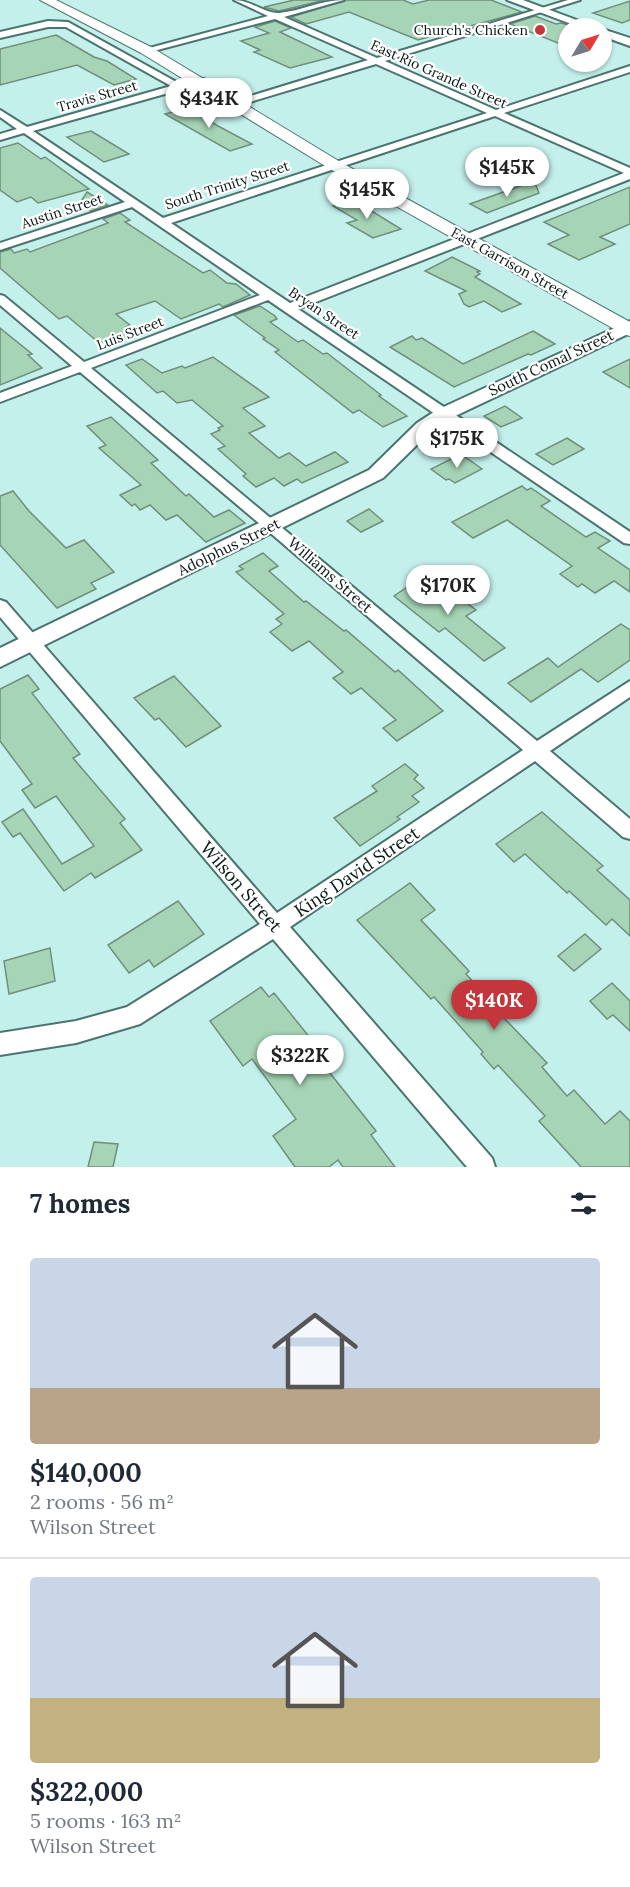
<!DOCTYPE html>
<html lang="en">
<head>
<meta charset="utf-8">
<style>
	body { margin:0; font-family:Lora,serif; background:#f2f2f3; color:#1f2937; height:100vh; display:flex; flex-direction:column; font-size:22px; white-space:nowrap }
	* { box-sizing:border-box; margin:0 }
	p { font-size:20px; color:#747a83 }
	.icon { flex:none; width:33px; height:33px; fill:none; stroke:currentColor; stroke-width:2; stroke-linecap:round; stroke-linejoin:round }
	.map { position:relative; height:1167px; overflow:hidden }
	.side { display:flex; flex-direction:column; background:#fff; flex:1 }
	.side>* { flex:none }
	.needle { width:39px; rotate:52deg }
	.controls { position:absolute; left:558px; top:18px; display:grid; gap:12px }
	.controls a { display:grid; place-items:center; width:54px; height:54px; border-radius:50%; background:#fff; box-shadow:0 2px 4px #0004; font-size:30px }
	.price { position:absolute; translate:-50% -51px; padding:0 14px; border-radius:21px; background:#fff; color:#222; font-size:20px; line-height:39px; filter:drop-shadow(0 2px 3px #0008) }
	.price::after { content:''; position:absolute; left:50%; top:36px; width:18px; height:14px; margin-left:-9px; background:inherit; clip-path:polygon(0 0,100% 0,50% 100%) }
	.price.selected { background:#c5363c; color:#fff }
	ul { padding:0; list-style:none }
	li { display:grid; align-content:center; gap:12px; height:318px; padding:0 30px }
	li+li { border-top:2px solid #e0e1e3 }
	li span { display:grid; place-items:center; height:186px; border-radius:6px; color:#555 }
	li>.icon { margin-inline-start:auto }
	span .icon { width:108px; height:108px; fill:#fffc; stroke-width:1 }
	li b { font-size:26px }
	h2 { display:flex; justify-content:space-between; align-items:center; height:72px; padding:0 30px; font-size:26px }
	.map>svg:first-child { display:block }
	.building { fill:#a6d4b6; stroke:#708f7b; stroke-width:1.5 }
	.lines { fill:none; stroke-linecap:round; stroke-linejoin:round }
	.street-casing { stroke:#4b7470; stroke-width:4 }
	.secondary-casing { stroke:#4b7470; stroke-width:4 }
	.primary-casing { stroke:#4b7470; stroke-width:2 }
	.street { fill:#fff; fill-rule:evenodd }
	.secondary { fill:#fff; fill-rule:evenodd }
	.primary { fill:#fff; fill-rule:evenodd }
	.poi-dot { fill:#c5363c; stroke:#fff; stroke-width:2 }
	.labels { text-anchor:middle; stroke-width:4.5; stroke-linejoin:round; paint-order:stroke }
	.far-poi-label { font-size:14px; fill:#081917; stroke:#fff; text-anchor:end }
	.far-street-label { font-size:14px; fill:#081917; stroke:#fff }
	.street-label { font-size:15px; fill:#081917; stroke:#fff }
	.near-street-label { font-size:18px; fill:#081917; stroke:#fff }
</style>
</head>
<body>
<div class="map">
<svg width="630" height="1167" viewBox="0 0 630 1167">
	<rect width="100%" height="100%" fill="#c4f0ec"/>
	<g class="building">
		<path d="M294 0H325L279 11 264 7Z"/>
		<path d="M346 0H403L413 4 429 0H491L522 12 418 40 349 12 306 24 291 17Z"/>
		<path d="M630 1V20L622 23 593 13Z"/>
		<path d="M535 16 556 24 561 23 568 25V47L510 24Z"/>
		<path d="M275 21 291 28 280 32 332 57 290 68 254 52 260 50 241 41 269 33 255 27Z"/>
		<path d="M56 35 94 57 107 61 136 79 114 85 77 65 0 85V49Z"/>
		<path d="M188 108 218 126 252 144 230 151 165 114Z"/>
		<path d="M91 131 129 154 104 162 67 137Z"/>
		<path d="M18 143 41 159 45 157 89 189 38 203 31 197 17 202 0 190V148Z"/>
		<path d="M534 181 539 193 487 213 470 204Z"/>
		<path d="M630 187V224L600 237 615 244 579 260 548 244 569 235 544 222Z"/>
		<path d="M87 192 108 205 91 211 80 203Z"/>
		<path d="M352 200 357 202 401 229 373 238 347 223 357 220 333 206Z"/>
		<path d="M120 213 130 220 125 222 203 273 210 270 227 283 236 284 250 295 223 307 219 304 181 319 155 301 116 314 130 325 126 327 135 334 107 345 101 341 98 342 67 316 59 319 0 268V252L11 249 14 253 27 249 30 252 108 223 103 219Z"/>
		<path d="M452 257 480 271 477 272 480 274 475 277 521 304 502 312 484 301 469 307 464 304 459 294 466 291 425 271Z"/>
		<path d="M260 306 275 316 277 319 270 322 298 342 303 340 323 354 327 353 381 395 379 396 407 416 383 427 359 410 353 413 275 352 279 350 263 339 265 338 234 315Z"/>
		<path d="M0 328 32 354 28 355 42 368 0 385Z"/>
		<path d="M533 331 555 344 531 355 528 354 454 387 390 347 412 336 416 340 422 338 463 364Z"/>
		<path d="M213 357 269 397 243 408 265 426 249 433 279 458 289 453 306 466 335 452 348 462 302 483 297 479 284 486 274 478 256 487 243 476 246 474 218 449 225 446 211 434 220 430 218 428 223 426 192 400 177 403 163 391 157 393 126 365 142 359 162 373 182 366 185 368Z"/>
		<path d="M630 359V388L603 372Z"/>
		<path d="M505 406 522 418 501 427 484 416Z"/>
		<path d="M111 417 158 460 151 463 186 496 189 494 214 517 229 510 245 523 206 542 177 515 166 520 150 505 140 510 135 504 132 506 120 495 141 485 99 448 106 445 87 426Z"/>
		<path d="M567 438 584 449 553 465 536 454Z"/>
		<path d="M461 454 482 469 455 483 449 479 446 480 431 469Z"/>
		<path d="M522 486 527 490 531 488 550 501 541 506 586 537 595 532 610 541 598 548 630 570V592L614 581 595 593 582 584 578 587 560 574 572 566 507 520 473 538 452 522Z"/>
		<path d="M13 491 29 511 66 548 84 540 114 572 91 583 96 589 57 608 0 545V496Z"/>
		<path d="M369 509 383 521 361 532 347 521Z"/>
		<path d="M263 553 278 566 269 571 304 602 306 601 344 631 346 630 395 672 398 670 443 711 397 741 383 728 396 720 361 688 351 694 333 678 343 672 309 641 292 651 270 632 282 624 276 619 284 614 236 572 243 569 239 566Z"/>
		<path d="M425 575 452 597 456 595 476 610 466 616 505 648 484 661 445 628 439 632 394 596Z"/>
		<path d="M621 624 630 630V660L598 682 581 669 531 702 508 683 548 658 558 667Z"/>
		<path d="M28 675 39 689 32 693 80 754 73 758 125 819 120 823 142 850 95 878 91 873 64 891 20 833 13 837 2 822 23 809 62 864 94 846 56 796 35 808 22 790 32 784 0 741V689Z"/>
		<path d="M174 676 221 726 186 747 159 718 155 720 134 698Z"/>
		<path d="M405 764 418 775 414 779 424 788 412 796 419 802 397 817 400 819 360 846 334 818 377 791 372 786Z"/>
		<path d="M542 812 603 866 597 870 630 900V936L612 919 606 925 569 891 567 893 525 854 514 862 496 844Z"/>
		<path d="M410 883 435 910 421 920 469 971 466 974 492 1002 495 1000 510 1015 505 1019 547 1063 542 1067 567 1096 574 1090 605 1124 620 1111 630 1121V1167H581L539 1121 545 1116 498 1065 494 1069 481 1054 483 1052 434 997 431 999 357 920Z"/>
		<path d="M178 901 204 934 154 967 149 960 129 973 108 945Z"/>
		<path d="M585 934 601 949 574 971 558 956Z"/>
		<path d="M50 948 55 981 9 994 4 961Z"/>
		<path d="M612 983 630 1001V1031L613 1015 607 1019 590 1001Z"/>
		<path d="M261 987 269 997 274 993 327 1059 322 1063 376 1131 371 1135 395 1167H343L338 1160 329 1167H295L273 1136 296 1119 252 1059 243 1066 210 1021Z"/>
		<path d="M94 1142 118 1144 113 1167H88Z"/>
	</g>
	<g class="lines">
		<defs>
			<path id="street" d="M234 0C250 0 266 14 279 13 301 11 321 0 344 0L284 17 377 58 568 0H580L385 61 496 110 630 66V72L504 113 630 168V179L298 309 630 532V544L624 543 268 300 91 368 537 741 630 681V697L550 751 630 819V839L623 837 535 761 290 927 492 1158 495 1167H467L273 939 140 1024 76 1043 0 1055V1033L76 1021 127 1007 260 924 0 617V600L6 602 277 913 523 750 267 530 80 372 0 402V393L72 366 0 305V295L4 296 84 362 260 295 132 207 0 250V243L125 202 24 133 0 140V134L17 129 0 117V110L27 127 171 86 66 27H48L0 38V32L48 21 68 22 180 84 204 79V83L33 131 163 218 487 113 376 64 240 105H234V101L368 60 275 19 146 53 142 50 268 16ZM495 116 624 173 290 303 171 223Z"/>
			<g id="secondary">
				<path d="M507 0H523L598 28H582Z"/>
				<path d="M602 29 630 38V46L602 36Z"/>
				<path d="M630 321V333L451 418 431 431 383 478 0 667V648L369 470 417 423 437 410Z"/>
			</g>
			<path id="primary" d="M40 0H56L151 47 342 163 630 322V336L623 334 330 169 141 53Z"/>
		</defs>
		<use href="#street" class="street-casing"/>
		<use href="#secondary" class="secondary-casing"/>
		<use href="#primary" class="primary-casing"/>
		<use href="#street" class="street"/>
		<use href="#secondary" class="secondary"/>
		<use href="#primary" class="primary"/>
	</g>
	<circle class="poi-dot" cx="540" cy="30" r="6"/>
	<g class="labels">
		<g class="far-poi-label">
			<text x="528" y="35">Church's Chicken</text>
		</g>
		<g class="far-street-label">
			<text transform="translate(439 74) rotate(24)" y="5">East Río Grande Street</text>
			<text transform="translate(97 96) rotate(-16)" y="5">Travis Street</text>
			<text transform="translate(227 185) rotate(-18)" y="5">South Trinity Street</text>
			<text transform="translate(62 211) rotate(-18)" y="5">Austin Street</text>
			<text transform="translate(510 263) rotate(29)" y="5">East Garrison Street</text>
			<text transform="translate(324 313) rotate(34)" y="5">Bryan Street</text>
			<text transform="translate(130 333) rotate(-21)" y="5">Luis Street</text>
		</g>
		<g class="street-label">
			<text transform="translate(551 363) rotate(-25)" y="5">South Comal Street</text>
			<text transform="translate(229 547) rotate(-26)" y="5">Adolphus Street</text>
			<text transform="translate(330 575) rotate(41)" y="5">Williams Street</text>
		</g>
		<g class="near-street-label">
			<text transform="translate(357 872) rotate(-34)" y="6">King David Street</text>
			<text transform="translate(241 887) rotate(49)" y="6">Wilson Street</text>
		</g>
	</g>
</svg>
<div class="controls">
<a><svg class="needle" viewBox="-14 -14 28 28"><path d="M0-13l5 13h-10z" fill="#e53935"/><path d="M0 13l5-13h-10z" fill="#747a83"/></svg></a>
</div>
<b class="price" style="left:209px;top:129px">$434K</b>
<b class="price" style="left:507px;top:198px">$145K</b>
<b class="price" style="left:367px;top:220px">$145K</b>
<b class="price" style="left:457px;top:469px">$175K</b>
<b class="price" style="left:448px;top:616px">$170K</b>
<b class="price selected" style="left:494px;top:1031px">$140K</b>
<b class="price" style="left:300px;top:1086px">$322K</b>
</div>
<section class="side">
<h2>7 homes<svg class="icon" aria-label="filters" viewBox="0 0 24 24"><path d="M4 7h16M4 17h16"/><circle cx="9" cy="7" r="2"/><circle cx="15" cy="17" r="2"/></svg></h2>
<ul>
<li><span style="background:linear-gradient(#c9d6e8 70%,#b9a48a 0)"><svg class="icon" aria-label="home" viewBox="0 0 24 24"><path d="M3 11l9-7 9 7M6 9v11h12V9"/></svg></span><div><b>$140,000</b><p>2 rooms · 56 m²</p><p>Wilson Street</p></div></li>
<li><span style="background:linear-gradient(#c9d6e8 65%,#c2b280 0)"><svg class="icon" aria-label="home" viewBox="0 0 24 24"><path d="M3 11l9-7 9 7M6 9v11h12V9"/></svg></span><div><b>$322,000</b><p>5 rooms · 163 m²</p><p>Wilson Street</p></div></li>
</ul>
</section>
</body>
</html>
